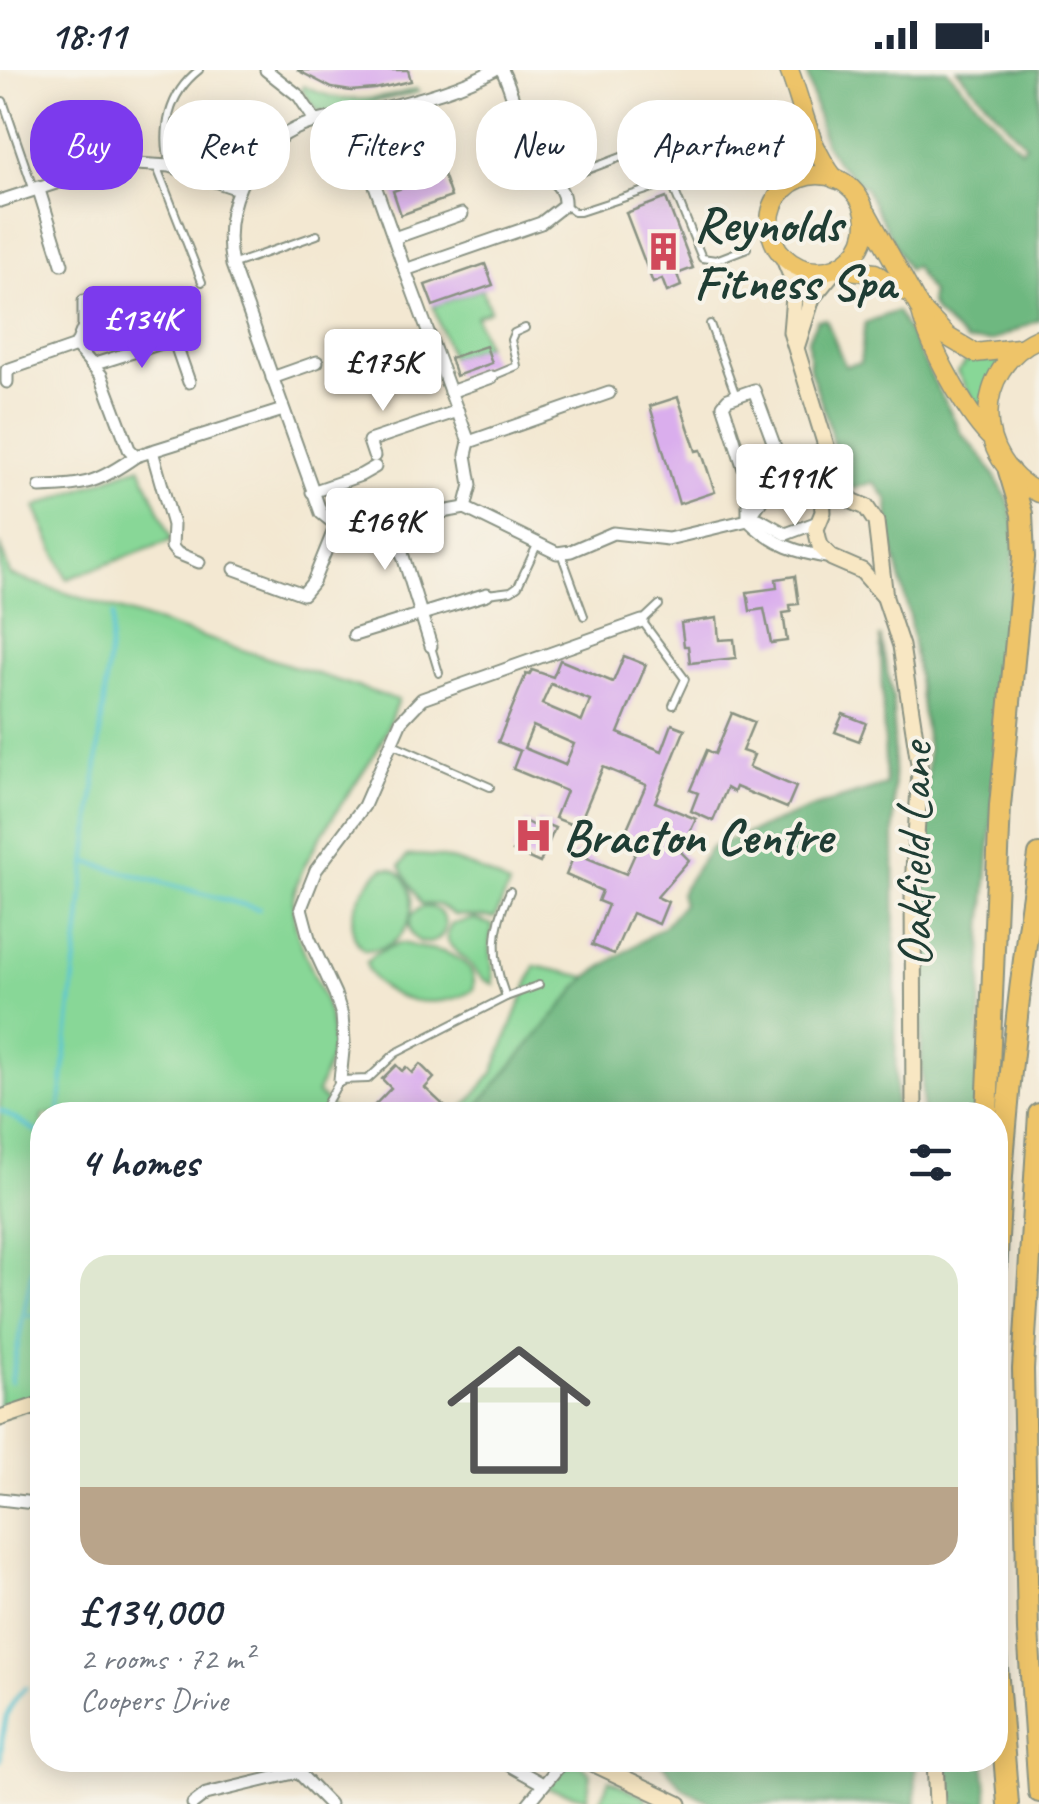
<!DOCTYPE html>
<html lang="en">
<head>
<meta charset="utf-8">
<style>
	body { margin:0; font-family:Caveat,sans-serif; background:#f6f6f7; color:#1f2937; height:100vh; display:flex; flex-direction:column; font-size:38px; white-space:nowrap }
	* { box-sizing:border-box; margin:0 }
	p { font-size:32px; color:#747a83 }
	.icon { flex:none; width:55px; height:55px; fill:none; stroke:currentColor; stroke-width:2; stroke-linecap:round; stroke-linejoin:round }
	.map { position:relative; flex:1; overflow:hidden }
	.drawer { position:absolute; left:30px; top:1032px; width:978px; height:670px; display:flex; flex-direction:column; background:#fff; border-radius:40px; box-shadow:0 5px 25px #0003 }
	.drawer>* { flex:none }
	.banner { position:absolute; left:30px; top:30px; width:980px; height:90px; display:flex; gap:20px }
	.price { position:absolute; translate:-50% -85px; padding:0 22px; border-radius:10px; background:#fff; color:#222; font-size:32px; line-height:65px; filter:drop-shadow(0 2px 5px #0008) }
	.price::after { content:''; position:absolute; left:50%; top:60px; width:30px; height:22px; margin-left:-15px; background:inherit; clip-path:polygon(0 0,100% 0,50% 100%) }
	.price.on { background:#7c3aed; color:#fff }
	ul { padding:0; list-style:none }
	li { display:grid; align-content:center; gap:20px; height:530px; padding:0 50px }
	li+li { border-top:2px solid #e0e1e3 }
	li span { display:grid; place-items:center; height:310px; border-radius:30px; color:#555 }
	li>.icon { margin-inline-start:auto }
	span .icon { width:180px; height:180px; fill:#fffc; stroke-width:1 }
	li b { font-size:42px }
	h2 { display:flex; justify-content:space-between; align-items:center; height:120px; padding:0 50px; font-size:42px }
	.tag { padding:0 35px; border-radius:40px; background:#fff; box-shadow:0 5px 25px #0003; font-size:35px; line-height:90px }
	.tag.on { background:#7c3aed; color:#fff }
	.status { display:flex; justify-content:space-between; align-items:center; height:70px; padding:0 50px; background:#fff; direction:ltr }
	.status svg { height:28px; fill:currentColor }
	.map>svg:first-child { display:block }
	.green { fill:#88d797; stroke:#548a66; stroke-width:2.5 }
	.forest { fill:#6eb880; stroke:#467a5a; stroke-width:2.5 }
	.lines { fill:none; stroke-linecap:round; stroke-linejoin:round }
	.stream { stroke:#5bc6d4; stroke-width:4 }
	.building { fill:#daaeed; fill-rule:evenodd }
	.lane-casing { stroke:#899283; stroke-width:10 }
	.street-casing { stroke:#899283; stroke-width:15 }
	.secondary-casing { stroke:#899283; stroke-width:19 }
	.primary-casing { stroke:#899283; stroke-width:21 }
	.highway-casing { stroke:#899283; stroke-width:24 }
	.lane { stroke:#fff; stroke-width:6 }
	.street { stroke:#fff; stroke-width:11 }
	.secondary { stroke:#f8e7c3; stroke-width:15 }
	.primary { stroke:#eec469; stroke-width:18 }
	.highway { stroke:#eec469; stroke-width:20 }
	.labels { text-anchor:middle; stroke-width:8; stroke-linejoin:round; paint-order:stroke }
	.poi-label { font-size:50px; font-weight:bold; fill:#1f3d34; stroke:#f7f3e8; text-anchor:start }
	.street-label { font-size:50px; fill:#1f3d34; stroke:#f7f3e8 }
</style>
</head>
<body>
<div class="status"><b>18:11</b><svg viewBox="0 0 49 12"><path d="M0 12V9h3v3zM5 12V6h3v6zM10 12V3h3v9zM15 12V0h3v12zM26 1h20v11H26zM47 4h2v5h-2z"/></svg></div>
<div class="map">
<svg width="1039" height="1734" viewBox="0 0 1039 1734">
	<rect width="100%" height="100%" fill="#f7f3e8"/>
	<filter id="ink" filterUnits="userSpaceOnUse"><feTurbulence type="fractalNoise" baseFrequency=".01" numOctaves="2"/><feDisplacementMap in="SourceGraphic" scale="20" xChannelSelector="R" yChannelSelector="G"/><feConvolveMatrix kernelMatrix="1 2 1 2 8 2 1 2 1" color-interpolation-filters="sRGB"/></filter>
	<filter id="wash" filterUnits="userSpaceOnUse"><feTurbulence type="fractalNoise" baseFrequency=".0048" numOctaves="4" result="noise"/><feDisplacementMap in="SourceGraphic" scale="40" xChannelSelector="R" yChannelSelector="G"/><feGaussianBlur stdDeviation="2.25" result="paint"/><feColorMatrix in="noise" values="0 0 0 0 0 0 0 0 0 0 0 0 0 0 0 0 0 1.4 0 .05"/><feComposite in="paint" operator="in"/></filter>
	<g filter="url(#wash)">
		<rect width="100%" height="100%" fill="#f3e8d2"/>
		<g class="green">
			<path d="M304 16C343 36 375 31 416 19L418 22 320 44 302 20Z"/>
			<path d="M436 83 443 104 393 121 385 101Z"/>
			<path d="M482 219 490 240 476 246 486 276 451 288 433 236Z"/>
			<path d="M969 289 1001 290 981 344 957 302Z"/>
			<path d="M140 396 172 470 67 509 35 437Z"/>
			<path d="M0 474 10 505 398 630C391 646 386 664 377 680 357 714 293 796 293 833 293 887 342 931 330 987 327 999 321 1011 317 1023L339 1045H42V1332L0 1347Z"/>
			<path d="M407 786C440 782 482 798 509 816L495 848 454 845 439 835 421 834 400 796Z"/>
			<path d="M384 798C424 798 423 883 364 880 338 857 361 815 384 798Z"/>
			<circle cx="427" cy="855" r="18"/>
			<path d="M474 849 493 855 490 871 494 914C480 909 478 904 469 893 457 880 438 873 452 854Z"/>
			<path d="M399 873C409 873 414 877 423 878 445 880 480 892 473 920 441 941 378 935 366 893L374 884Z"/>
			<path d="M535 896 587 907 471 1045H458L493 1003Z"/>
			<path d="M573 1695 583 1696 591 1704 587 1728 547 1718 565 1698Z"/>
			<path d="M609 1710 646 1727V1734L600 1731Z"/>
		</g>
		<g class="forest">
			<path d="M806 0H947L1021 80 1026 75 957 0H1039V250L992 271 967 272 936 244 930 233 931 223 914 196 908 200 865 118 838 94 824 72Z"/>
			<path d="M897 241 962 364 985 390 1009 431 1016 462 983 860 977 1045H923L921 969 928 680 909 544 889 465 888 430 874 412 852 419 840 402 828 352 810 299 808 269 817 250 826 249 845 296 860 293 865 253Z"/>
			<path d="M880 566 893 629 896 1045H470L587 907 664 856 683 834 680 823 710 778 811 738 886 715Z"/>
			<path d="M659 1690H915L916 1734H714L683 1718Z"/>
			<path d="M947 1690H984L988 1734H949Z"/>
		</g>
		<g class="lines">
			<g class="stream">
				<path d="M87 792 259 839"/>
				<path d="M0 1040 42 1065"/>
				<path d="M59 1045 113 546"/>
				<path d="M24 1245 42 1246"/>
				<path d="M11 1312 42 1147"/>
				<path d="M0 1691C3 1661 3 1638 26 1617"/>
			</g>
		</g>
		<g id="blocks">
			<g class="building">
				<path d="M297 0H408L411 11 375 19 351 21 332 18Z"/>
				<path d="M443 104 451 127 401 145 393 121Z"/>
				<path d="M666 128 693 198 677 204 681 216 667 222 662 209 653 213 626 143Z"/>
				<path d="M485 194 493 215 433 236 425 215Z"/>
				<path d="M486 276 492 293 456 306 450 288Z"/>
				<path d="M678 327 696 381 701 380 715 422 679 434 650 336Z"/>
				<path d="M795 506 799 534 790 535 791 542 783 543 787 571 771 573 764 539 750 541 747 522 777 518 776 509Z"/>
				<path d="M717 548 719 570 734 569 736 588 690 593 688 576H684L681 553Z"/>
				<path d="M624 586 646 595 618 663 662 681 672 654 685 659 655 732 696 749 681 782 689 790 657 827 668 832 659 854 632 843 614 884 592 875 608 835 598 831 602 821 566 805 575 783 626 804 638 777 628 773 631 766 625 763 646 715 603 697 578 757 555 748 566 721 513 699 520 681 498 672 526 604 529 605 532 600 553 607 560 590 613 612ZM551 614 590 630 582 651 542 634ZM533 656 574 674 565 695 524 678Z"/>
				<path d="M732 643 754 652 742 681 754 685 749 697 796 717 787 738 736 717 734 722 727 718 713 751 691 741 698 723 690 720 707 680 715 684Z"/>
				<path d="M843 644 866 653 859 671 835 662Z"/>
				<path d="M538 751 555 758 540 793 513 781 526 752 536 757Z"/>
				<path d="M420 994 434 1008 425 1018 454 1045H425L420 1041 376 1045 370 1040 391 1018 382 1009 396 995 402 1001 406 997 412 1003Z"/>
			</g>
		</g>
	</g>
	<g filter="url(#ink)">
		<use href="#blocks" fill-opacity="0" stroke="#899283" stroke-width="2.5"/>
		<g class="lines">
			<defs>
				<g id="lane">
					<path d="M3 31 33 118"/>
					<path d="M156 95 202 212"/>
					<path d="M170 96C161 61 168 24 199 0"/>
					<path d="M555 112 632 83"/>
					<path d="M565 135 574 142H580L671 112 702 188 716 190 747 178"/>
					<path d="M234 194 317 165"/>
					<path d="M710 254 736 326"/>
					<path d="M493 306 517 296 511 270 514 263 525 258"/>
					<path d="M561 483 584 546"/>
					<path d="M487 524 511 521 518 516 537 475"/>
					<path d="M659 535 642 551 685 609 673 635"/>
					<path d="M431 577 439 603"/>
					<path d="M393 674 490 717"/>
					<path d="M506 927C491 888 492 859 510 821"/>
					<path d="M320 1045 340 1010 368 1009 396 983 506 927 539 915"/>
					<path d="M291 1690 310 1697 326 1690"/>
				</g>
				<g id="street">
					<path d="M266 0 299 26 316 52"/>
					<path d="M494 0C457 20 411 32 370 41 346 46 318 48 295 59 244 84 221 141 232 195L321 443 336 455 392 451 465 438 557 483 571 481 613 463 668 469 748 450 759 449 786 464 818 452"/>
					<path d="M372 107 405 200"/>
					<path d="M38 117 62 194"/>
					<path d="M0 131 118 93 170 96 238 119"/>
					<path d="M394 168 462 144"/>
					<path d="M84 231V256L76 276 101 305 129 379 136 386 283 340"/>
					<path d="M92 295 174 269 189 312"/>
					<path d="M272 308 317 292"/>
					<path d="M7 312V300L76 276"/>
					<path d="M754 320 783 399 748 450V411L723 335 728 329Z"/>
					<path d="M450 322 492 307"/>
					<path d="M469 372 609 323"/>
					<path d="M152 381 173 455 172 477 177 483 199 492"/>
					<path d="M374 386 369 371 458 341"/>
					<path d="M40 417C86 416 99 412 136 386"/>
					<path d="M312 422 361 405 375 397"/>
					<path d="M465 438 471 415 466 385 469 372 405 200 541 153 564 135C566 114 544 106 535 90 518 62 517 29 502 0"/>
					<path d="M748 450C773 475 798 483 832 488"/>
					<path d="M392 451 431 576"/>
					<path d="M235 499 303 524 313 512 336 455"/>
					<path d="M354 565 487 524"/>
					<path d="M340 1010 344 971 342 945 335 924 309 868 301 838 316 800 364 736 401 651 422 629 642 551"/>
					<path d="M0 1429 42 1434"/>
					<path d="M500 1690 543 1714"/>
					<path d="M193 1734 206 1724 298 1702 329 1734"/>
					<path d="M528 1734 564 1690"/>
				</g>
				<g id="secondary">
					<path d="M782 184 795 215 791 262 835 405 852 431 866 437 876 452 885 528 901 576 920 700 913 817 914 1045"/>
					<path d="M797 275 812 228 835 200"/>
					<path d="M820 383 823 442 816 459 820 476 832 488 862 501 883 525"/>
					<path d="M0 1348 42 1334"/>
					<path d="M586 1690 679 1734"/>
					<path d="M935 1690 937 1734"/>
				</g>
				<g id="primary">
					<path d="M789 0C805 41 807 73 835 109"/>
					<circle cx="818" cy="153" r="48"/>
					<path d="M780 121 801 45"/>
					<path d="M867 143 919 237 948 267 975 283 1018 278"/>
					<path d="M839 199 875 203 897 219 911 223"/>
					<path d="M921 242C930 277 964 340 989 366"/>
					<path d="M1039 268C971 298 972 391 1039 423"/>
				</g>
				<g id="highway">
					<path d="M1039 1044 1023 1299 1028 1561 1039 1722"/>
					<path d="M987 1045 1000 736 1024 487 1022 444 1009 401"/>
					<path d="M995 1227C1001 1079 1016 931 1039 785"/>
					<path d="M995 1572 1008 1734"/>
				</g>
			</defs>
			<use href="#lane" class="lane-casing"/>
			<use href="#street" class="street-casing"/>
			<use href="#secondary" class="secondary-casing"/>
			<use href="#primary" class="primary-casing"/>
			<use href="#highway" class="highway-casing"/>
			<use href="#lane" class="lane"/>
			<use href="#street" class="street"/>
			<use href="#secondary" class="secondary"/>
			<use href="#primary" class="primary"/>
			<use href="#highway" class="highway"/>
		</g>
	</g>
	<defs>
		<symbol id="building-bare" viewBox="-9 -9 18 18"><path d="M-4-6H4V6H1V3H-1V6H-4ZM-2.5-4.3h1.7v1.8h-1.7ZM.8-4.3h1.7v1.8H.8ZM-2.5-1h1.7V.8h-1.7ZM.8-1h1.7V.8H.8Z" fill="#d1495b" stroke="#f7f3e8" stroke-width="2.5" paint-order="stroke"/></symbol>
		<symbol id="hospital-bare" viewBox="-9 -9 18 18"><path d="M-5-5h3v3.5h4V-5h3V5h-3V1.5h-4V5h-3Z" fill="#d1495b" stroke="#f7f3e8" stroke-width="2.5" paint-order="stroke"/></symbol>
	</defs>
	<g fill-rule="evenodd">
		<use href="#building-bare" x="636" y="154" width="55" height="55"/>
		<use href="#hospital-bare" x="506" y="738" width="55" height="55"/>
	</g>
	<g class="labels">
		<g class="poi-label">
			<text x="694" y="171">Reynolds<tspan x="694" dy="58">Fitness Spa</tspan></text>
			<text x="563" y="783">Bracton Centre</text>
		</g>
		<g class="street-label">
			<text transform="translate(913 785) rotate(-90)" y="18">Oakfield Lane</text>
		</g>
	</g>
</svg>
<b class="price on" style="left:142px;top:301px">£134K</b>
<b class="price" style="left:383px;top:344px">£175K</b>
<b class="price" style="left:795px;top:459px">£191K</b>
<b class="price" style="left:385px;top:503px">£169K</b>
<div class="banner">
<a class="tag on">Buy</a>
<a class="tag">Rent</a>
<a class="tag">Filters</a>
<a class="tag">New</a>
<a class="tag">Apartment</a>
</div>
<section class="drawer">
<h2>4 homes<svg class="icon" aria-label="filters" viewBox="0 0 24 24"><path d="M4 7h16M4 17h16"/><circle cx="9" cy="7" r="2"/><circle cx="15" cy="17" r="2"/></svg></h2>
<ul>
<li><span style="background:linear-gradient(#dfe7d0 75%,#b9a48a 0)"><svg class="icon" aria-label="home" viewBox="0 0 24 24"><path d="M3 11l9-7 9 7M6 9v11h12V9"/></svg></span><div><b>£134,000</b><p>2 rooms · 72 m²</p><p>Coopers Drive</p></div></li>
</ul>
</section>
</div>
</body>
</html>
